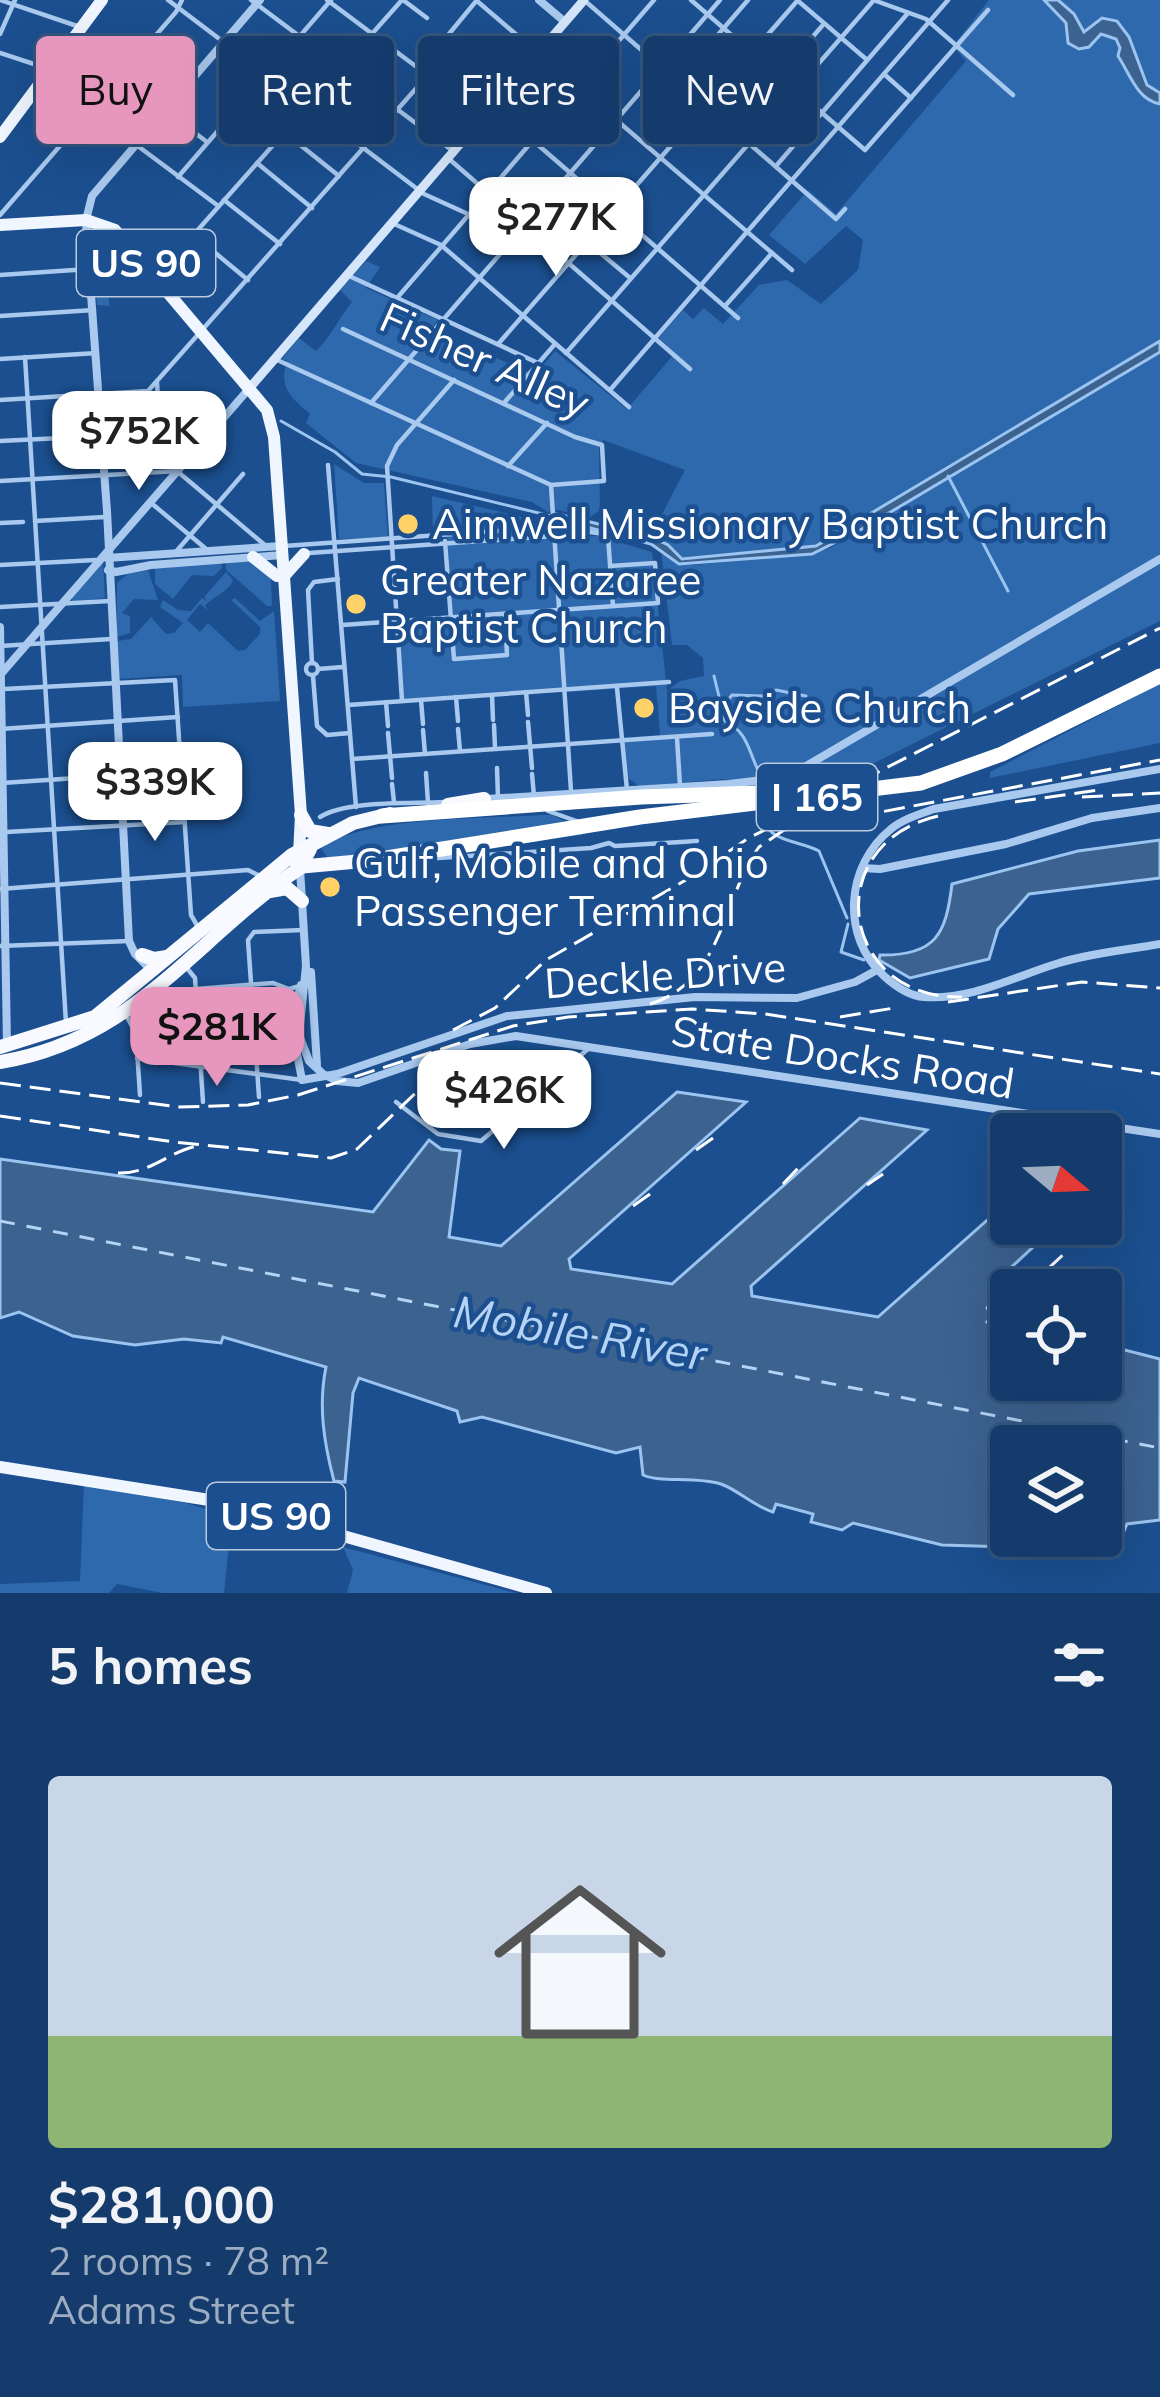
<!DOCTYPE html>
<html lang="en">
<head>
<meta charset="utf-8">
<style>
	body { margin:0; font-family:Mulish,sans-serif; background:#1d4271; color:#f1f3f6; height:100vh; display:flex; flex-direction:column; font-size:45px; white-space:nowrap }
	* { box-sizing:border-box; margin:0 }
	p { font-size:39px; color:#9dadc1 }
	.icon { flex:none; width:66px; height:66px; fill:none; stroke:currentColor; stroke-width:2; stroke-linecap:round; stroke-linejoin:round }
	.map { position:relative; height:1593px; overflow:hidden }
	.side { display:flex; flex-direction:column; background:#143b6b; flex:1 }
	.side>* { flex:none }
	.top-card { position:absolute; left:36px; top:36px; width:1089px; height:108px; display:flex; gap:24px }
	.needle { width:78px; rotate:109deg }
	.buttons { position:absolute; left:990px; top:1113px; display:grid; gap:24px }
	.buttons a { display:grid; place-items:center; width:132px; height:132px; border-radius:12px; background:#143b6b; box-shadow:0 12px 48px #0002,0 0 0 3px #33557e; font-size:60px }
	.price { position:absolute; translate:-50% -102px; padding:0 27px; border-radius:24px; background:#fff; color:#222; font-size:39px; line-height:78px; filter:drop-shadow(0 3px 6px #0008) }
	.price::after { content:''; position:absolute; left:50%; top:72px; width:36px; height:27px; margin-left:-18px; background:inherit; clip-path:polygon(0 0,100% 0,50% 100%) }
	.price.current { background:#e797bd; color:#111 }
	ul { padding:0; list-style:none }
	li { display:grid; align-content:center; gap:24px; height:636px; padding:0 48px }
	li+li { border-top:3px solid #33557e }
	li span { display:grid; place-items:center; height:372px; border-radius:12px; color:#555 }
	li>.icon { margin-inline-start:auto }
	span .icon { width:216px; height:216px; fill:#fffc; stroke-width:1 }
	li b { font-size:51px }
	h2 { display:flex; justify-content:space-between; align-items:center; height:144px; padding:0 48px; font-size:51px }
	.pill { padding:0 42px; border-radius:12px; background:#143b6b; box-shadow:0 12px 48px #0002,0 0 0 3px #33557e; font-size:42px; line-height:108px }
	.pill.current { background:#e797bd; color:#111 }
	.map>svg:first-child { display:block }
	.green { fill:#2e69ad }
	.water { fill:#3c6290; stroke:#9cc4f0; stroke-width:3 }
	.lines { fill:none; stroke-linecap:round; stroke-linejoin:round }
	.stream { stroke:#9cc4f0; stroke-width:3 }
	.ferry { stroke:#b5d3f5; stroke-width:3; stroke-dasharray:15 12; stroke-linecap:butt }
	.minor { stroke:#a9c9ee; stroke-width:4.5 }
	.tertiary { stroke:#a9c9ee; stroke-width:8 }
	.secondary { stroke:#d6e6fa; stroke-width:9 }
	.primary { stroke:#f0f6ff; stroke-width:12 }
	.trunk { stroke:#f8faff; stroke-width:14 }
	.motorway { stroke:#fff; stroke-width:15 }
	.rail { stroke:#fff; stroke-width:3; stroke-dasharray:21 9; stroke-linecap:butt }
	.poi-dot { fill:#ffd166; stroke:#1b4f8f; stroke-width:4.5 }
	.labels { text-anchor:middle; stroke-width:9; stroke-linejoin:round; paint-order:stroke }
	.shield { fill:#1b4f8f; stroke:#bbcadd; stroke-width:3 }
	.shield-label { font-size:39px; font-weight:bold; fill:#fff }
	.street-label { font-size:42px; fill:#fff; stroke:#1b4f8f }
	.poi-label { font-size:42px; fill:#fff; stroke:#1b4f8f; text-anchor:start }
	.water-label { font-size:45px; font-style:italic; fill:#b5d3f5; stroke:#1b4f8f }
</style>
</head>
<body>
<div class="map">
<svg width="1160" height="1593" viewBox="0 0 1160 1593">
	<rect width="100%" height="100%" fill="#1b4f8f"/>
	<g class="green">
		<path d="M989 0H1044L1066 23 1067 38 1110 34 1120 48 1118 56 1137 89 1160 104V341L816 546 682 559 661 542 658 522 685 470 603 440 599 447 600 510 589 518 559 510 548 512 532 502 356 463 306 423 310 414C291 398 278 387 287 361L282 359 299 338 316 351C331 337 339 318 352 302L340 290 366 261 380 267 366 288 438 320 431 329 535 375 555 351 627 409 675 353 659 338 683 310 693 319 704 308 723 324 759 285 787 280 821 304 858 270 863 240 846 226 805 264 769 235 808 190 836 214 966 61 953 46Z"/>
		<path d="M1058 0H1160V93L1147 85 1129 37 1118 21 1102 18 1084 33 1074 14Z"/>
		<path d="M93 233 116 245 152 289 148 291 138 275 133 274 108 295 110 306 97 305Z"/>
		<path d="M1160 352V621L844 778 821 782 801 770 728 784 725 779 639 786 628 778 620 738 660 735 656 686 568 692 566 687 403 699 398 623 453 619 447 535H433L432 496 544 522 551 539 610 535 611 540 652 552 667 691 680 681 704 676 703 658 687 645H672L661 549 679 564 695 565 812 554 830 548Z"/>
		<path d="M334 464 364 483H384L388 538 339 539Z"/>
		<path d="M253 559 271 579 272 606H267L226 570V563Z"/>
		<path d="M103 561 105 598 73 601 71 598Z"/>
		<path d="M221 562 222 568 214 576 192 575 173 599 155 584V568Z"/>
		<path d="M148 570 158 600 134 599 122 613 130 616V633L117 637V583L129 573Z"/>
		<path d="M226 572 233 580C230 591 212 597 205 606L209 611 200 604 187 620 200 632 208 623 238 651 245 650 260 634V627L231 600 235 598 260 621 274 611 280 701 183 707 182 675 117 679V641L131 639 151 617 166 634 174 633 183 623 160 607 163 600 178 610 191 611 202 598 207 601 204 597Z"/>
		<path d="M1160 684V743L990 778V772Z"/>
		<path d="M542 815H552L582 830V835L461 851 334 857H327L321 848C366 816 484 819 542 815Z"/>
		<path d="M84 1484 186 1503 232 1517 224 1593H162L117 1584 109 1593H0V1584L80 1581Z"/>
		<path d="M343 1547 516 1593H347L353 1570Z"/>
	</g>
	<g class="water">
		<path d="M1044 0H1058L1074 14 1084 32 1102 18 1117 21 1129 37 1147 85 1160 93V104C1137 100 1130 74 1118 56L1120 48 1116 39 1101 34 1089 47 1079 49 1068 43 1066 23Z"/>
		<path d="M1160 341V352L862 529 812 554 679 564 651 544 556 519V514L562 515 651 537 668 545 682 559 816 546Z"/>
		<path d="M1160 840V878L1029 894 998 929 989 959 910 978 879 960 880 955C936 956 946 934 952 884L1078 851Z"/>
		<path d="M677 1092 746 1102 569 1259 571 1269 672 1284 860 1118 927 1130 751 1286 752 1296 878 1317 1011 1199V1224H1058L990 1287 995 1294 987 1308 992 1316 987 1322 997 1329 998 1335 1011 1337V1380H1101V1350L1119 1353 1121 1349 1160 1359V1520L1127 1524 1124 1531 1101 1533V1446H1011V1536H1086L1076 1549 942 1545 853 1523 842 1530 811 1522 813 1514 776 1504 773 1512C753 1506 740 1491 721 1484 695 1476 660 1483 643 1475L640 1447 616 1453 482 1417 460 1422 457 1411 359 1378 353 1393 345 1482 334 1481C324 1443 318 1406 326 1367L223 1337 221 1343 184 1339 135 1345 73 1336 19 1312 0 1318V1159L373 1212 429 1140 441 1149 460 1151 449 1237 501 1246Z"/>
		<path d="M1101 1151 1116 1156 1120 1174 1101 1194Z"/>
	</g>
	<g class="lines">
		<g class="stream">
			<path d="M281 421 335 452 362 474 391 477 551 516"/>
			<path d="M948 476 1008 591"/>
			<path d="M714 676 725 721C749 732 749 755 761 776"/>
			<path d="M725 704 732 695 764 696 776 690 806 696"/>
			<path d="M763 810C762 843 797 839 819 851L847 918"/>
			<path d="M848 924 841 952 864 960"/>
		</g>
		<path class="ferry" d="M0 1221 1160 1448"/>
		<g class="minor">
			<path d="M0 0 80 27"/>
			<path d="M168 0 424 194 468 214"/>
			<path d="M251 0 453 151"/>
			<path d="M327 0 481 115"/>
			<path d="M403 0 427 18"/>
			<path d="M584 0 836 219 845 209"/>
			<path d="M691 0 865 150 988 10"/>
			<path d="M797 0 866 59"/>
			<path d="M477 1 792 270"/>
			<path d="M876 1 926 19 1013 95"/>
			<path d="M0 34 15 0"/>
			<path d="M73 40 207 142"/>
			<path d="M444 40 505 89"/>
			<path d="M0 53 46 68"/>
			<path d="M420 69 477 0"/>
			<path d="M884 74 911 98"/>
			<path d="M779 76 822 26"/>
			<path d="M728 79 772 117"/>
			<path d="M678 81 748 0"/>
			<path d="M68 94 217 205"/>
			<path d="M493 106 738 318"/>
			<path d="M284 132 339 176"/>
			<path d="M448 158 690 369"/>
			<path d="M257 163 312 208"/>
			<path d="M776 166 908 13"/>
			<path d="M178 177 331 0"/>
			<path d="M224 200 280 244"/>
			<path d="M0 215 176 12 182 0"/>
			<path d="M392 223 441 245 629 407"/>
			<path d="M587 242 629 277"/>
			<path d="M0 275 89 269"/>
			<path d="M347 275 538 363"/>
			<path d="M248 280 196 237V232L402 0"/>
			<path d="M397 298 654 0"/>
			<path d="M725 306 772 253"/>
			<path d="M0 316 94 310"/>
			<path d="M499 343 798 0"/>
			<path d="M566 353 874 0"/>
			<path d="M25 357 66 1023"/>
			<path d="M0 359 97 353"/>
			<path d="M275 359 551 485 604 481 602 445 575 437 343 329"/>
			<path d="M157 383 160 431"/>
			<path d="M610 390 948 0"/>
			<path d="M0 400 148 391 428 75"/>
			<path d="M371 403 720 0"/>
			<path d="M504 403 555 344"/>
			<path d="M191 429 215 427"/>
			<path d="M125 433 190 430 204 440"/>
			<path d="M0 441 102 436"/>
			<path d="M328 465 356 807"/>
			<path d="M508 466 547 423"/>
			<path d="M0 481 177 471 266 546"/>
			<path d="M551 485 571 791"/>
			<path d="M150 502 205 548"/>
			<path d="M35 521 105 517"/>
			<path d="M0 523 23 522"/>
			<path d="M445 541 454 659 507 655 505 614"/>
			<path d="M284 546 554 527 604 534 608 536 613 606"/>
			<path d="M309 553 554 536 566 531"/>
			<path d="M174 554 243 474"/>
			<path d="M0 565 96 560"/>
			<path d="M0 607 110 601"/>
			<path d="M342 625 658 603 655 563 610 566"/>
			<path d="M0 646 111 639"/>
			<circle cx="312" cy="669" r="6"/>
			<path d="M312 663 308 590 314 582 338 579"/>
			<path d="M318 669 343 667"/>
			<path d="M313 676 317 726 327 735 350 733"/>
			<path d="M617 688 627 790"/>
			<path d="M4 689 175 680 191 915 198 927"/>
			<path d="M526 692 528 715"/>
			<path d="M492 695 493 720"/>
			<path d="M456 697 458 721"/>
			<path d="M421 700 423 724"/>
			<path d="M402 701 387 466 397 445 454 380"/>
			<path d="M386 702 388 726"/>
			<path d="M348 705 669 682"/>
			<path d="M528 722 532 768"/>
			<path d="M494 725 495 748"/>
			<path d="M0 729 178 717"/>
			<path d="M458 729 460 751"/>
			<path d="M423 730 425 754"/>
			<path d="M388 733 392 778"/>
			<path d="M677 738 680 786"/>
			<path d="M352 759 712 734"/>
			<path d="M497 768 498 798"/>
			<path d="M426 773 428 803"/>
			<path d="M532 774 534 796"/>
			<path d="M2 783 182 771"/>
			<path d="M392 784 394 802"/>
			<path d="M548 811 582 823"/>
			<path d="M320 817C346 800 411 804 444 802"/>
			<path d="M6 832 185 822"/>
			<path d="M423 859 591 848 609 843 615 846 697 841"/>
			<path d="M0 889 248 870 258 875"/>
			<path d="M0 946 129 941"/>
			<path d="M186 967 195 978 203 1102"/>
			<path d="M196 989 273 983 289 989 300 986"/>
			<path d="M125 1013 136 1034 140 1095"/>
			<path d="M137 1058 302 1080"/>
			<path d="M259 1097 248 940 254 932 303 930"/>
			<path d="M396 1102 438 1134 481 1141 588 1049"/>
		</g>
		<g class="tertiary">
			<path d="M539 0 565 22"/>
			<path d="M90 281 107 511 129 941 135 954 152 971"/>
			<path d="M89 283 86 220 92 196 260 0"/>
			<path d="M107 558 281 546"/>
			<path d="M108 570 116 572 151 565 282 555"/>
			<path d="M0 627 7 1045"/>
			<path d="M1 674 247 391"/>
			<path d="M1160 769 934 809C920 814 903 819 891 829 846 865 840 936 884 976 895 986 909 996 924 997 974 1000 1015 976 1059 963 1091 953 1127 950 1160 944"/>
			<path d="M486 799 729 784 770 779 801 769 1160 559"/>
			<path d="M862 868 880 869 1006 844 1092 818 1160 808"/>
			<path d="M300 869 306 966 299 1035 309 1061 323 1074 337 1081 358 1083 470 1044 516 1036 1160 1134"/>
			<path d="M311 972 317 1065"/>
			<path d="M301 985 291 1022 302 1080 337 1074 507 1016 695 997 797 998 855 982 877 970"/>
		</g>
		<path class="secondary" d="M247 391 584 0"/>
		<g class="primary">
			<path d="M0 137 102 0"/>
			<path d="M0 225 86 220 115 230 267 410 274 437 301 815 299 854"/>
			<path d="M253 557 277 576"/>
			<path d="M285 575 304 554"/>
			<path d="M0 1467 222 1502 546 1593"/>
		</g>
		<g class="trunk">
			<path d="M448 805 484 799"/>
			<path d="M301 815 310 831 328 834"/>
			<path d="M297 867 374 860"/>
			<path d="M270 891 287 888 302 901"/>
			<path d="M142 955 154 959 167 957"/>
			<path d="M0 1047 95 1017 292 855 353 823 390 814"/>
			<path d="M0 1062C136 1040 194 939 300 868L310 849"/>
		</g>
		<g class="motorway">
			<path d="M382 816 641 797 756 793"/>
			<path d="M374 860 640 817 921 783 1002 754 1160 676"/>
		</g>
		<g class="rail">
			<path d="M1082 797 1160 793"/>
			<path d="M1015 802 1098 790"/>
			<path d="M938 816C818 844 840 1000 962 997"/>
			<path d="M948 1002 1082 982 1160 988"/>
			<path d="M650 1004C716 984 722 914 750 860L759 847 784 830 1160 760"/>
			<path d="M840 1017 894 1008"/>
			<path d="M453 1030 495 1008 546 960 691 877 747 839 1160 628"/>
			<path d="M0 1083 178 1107 248 1105 298 1095 513 1026 568 1017 692 1009 765 1014 1160 1074"/>
			<path d="M485 1105 542 1053"/>
			<path d="M0 1116 174 1142 331 1158 357 1149 445 1065 472 1051"/>
			<path d="M696 1150 713 1138"/>
			<path d="M118 1173C150 1174 168 1152 197 1146"/>
			<path d="M783 1184 802 1164"/>
			<path d="M867 1185 883 1174"/>
			<path d="M633 1206 650 1194"/>
			<path d="M1025 1290 1065 1253"/>
			<path d="M988 1323 1011 1302"/>
		</g>
	</g>
	<g class="poi-dot">
		<circle cx="408" cy="524" r="12"/>
		<circle cx="356" cy="604" r="12"/>
		<circle cx="644" cy="708" r="12"/>
		<circle cx="330" cy="887" r="12"/>
	</g>
	<g class="labels">
		<g class="shield">
			<rect x="77" y="230" width="138" height="66" rx="9"/>
			<rect x="757" y="764" width="120" height="66" rx="9"/>
			<rect x="207" y="1483" width="138" height="66" rx="9"/>
		</g>
		<g class="shield-label">
			<text x="146" y="277">US 90</text>
			<text x="817" y="811">I 165</text>
			<text x="276" y="1530">US 90</text>
		</g>
		<g class="street-label">
			<text transform="translate(485 360) rotate(24)" y="15">Fisher Alley</text>
			<text transform="translate(665 975) rotate(-4)" y="15">Deckle Drive</text>
			<text transform="translate(843 1057) rotate(9)" y="15">State Docks Road</text>
		</g>
		<g class="poi-label">
			<text x="432" y="539">Aimwell Missionary Baptist Church</text>
			<text x="380" y="595">Greater Nazaree<tspan x="380" dy="48">Baptist Church</tspan></text>
			<text x="668" y="723">Bayside Church</text>
			<text x="354" y="878">Gulf, Mobile and Ohio<tspan x="354" dy="48">Passenger Terminal</tspan></text>
		</g>
		<g class="water-label">
			<text transform="translate(580 1333) rotate(10)" y="16">Mobile River</text>
		</g>
	</g>
</svg>
<div class="buttons">
<a><svg class="needle" viewBox="-14 -14 28 28"><path d="M0-13l5 13h-10z" fill="#e53935"/><path d="M0 13l5-13h-10z" fill="#9dadc1"/></svg></a>
<a><svg class="icon" aria-label="locate" viewBox="0 0 24 24"><circle cx="12" cy="12" r="6"/><path d="M12 2v4M12 18v4M2 12h4M18 12h4"/></svg></a>
<a><svg class="icon" aria-label="layers" viewBox="0 0 24 24"><path d="M12 4l9 5-9 5-9-5zM3 14l9 5 9-5"/></svg></a>
</div>
<b class="price" style="left:556px;top:279px">$277K</b>
<b class="price" style="left:139px;top:493px">$752K</b>
<b class="price" style="left:155px;top:844px">$339K</b>
<b class="price current" style="left:217px;top:1089px">$281K</b>
<b class="price" style="left:504px;top:1152px">$426K</b>
<div class="top-card">
<a class="pill current">Buy</a>
<a class="pill">Rent</a>
<a class="pill">Filters</a>
<a class="pill">New</a>
</div>
</div>
<section class="side">
<h2>5 homes<svg class="icon" aria-label="filters" viewBox="0 0 24 24"><path d="M4 7h16M4 17h16"/><circle cx="9" cy="7" r="2"/><circle cx="15" cy="17" r="2"/></svg></h2>
<ul>
<li><span style="background:linear-gradient(#c9d6e8 70%,#8fb573 0)"><svg class="icon" aria-label="home" viewBox="0 0 24 24"><path d="M3 11l9-7 9 7M6 9v11h12V9"/></svg></span><div><b>$281,000</b><p>2 rooms · 78 m²</p><p>Adams Street</p></div></li>
</ul>
</section>
</body>
</html>
